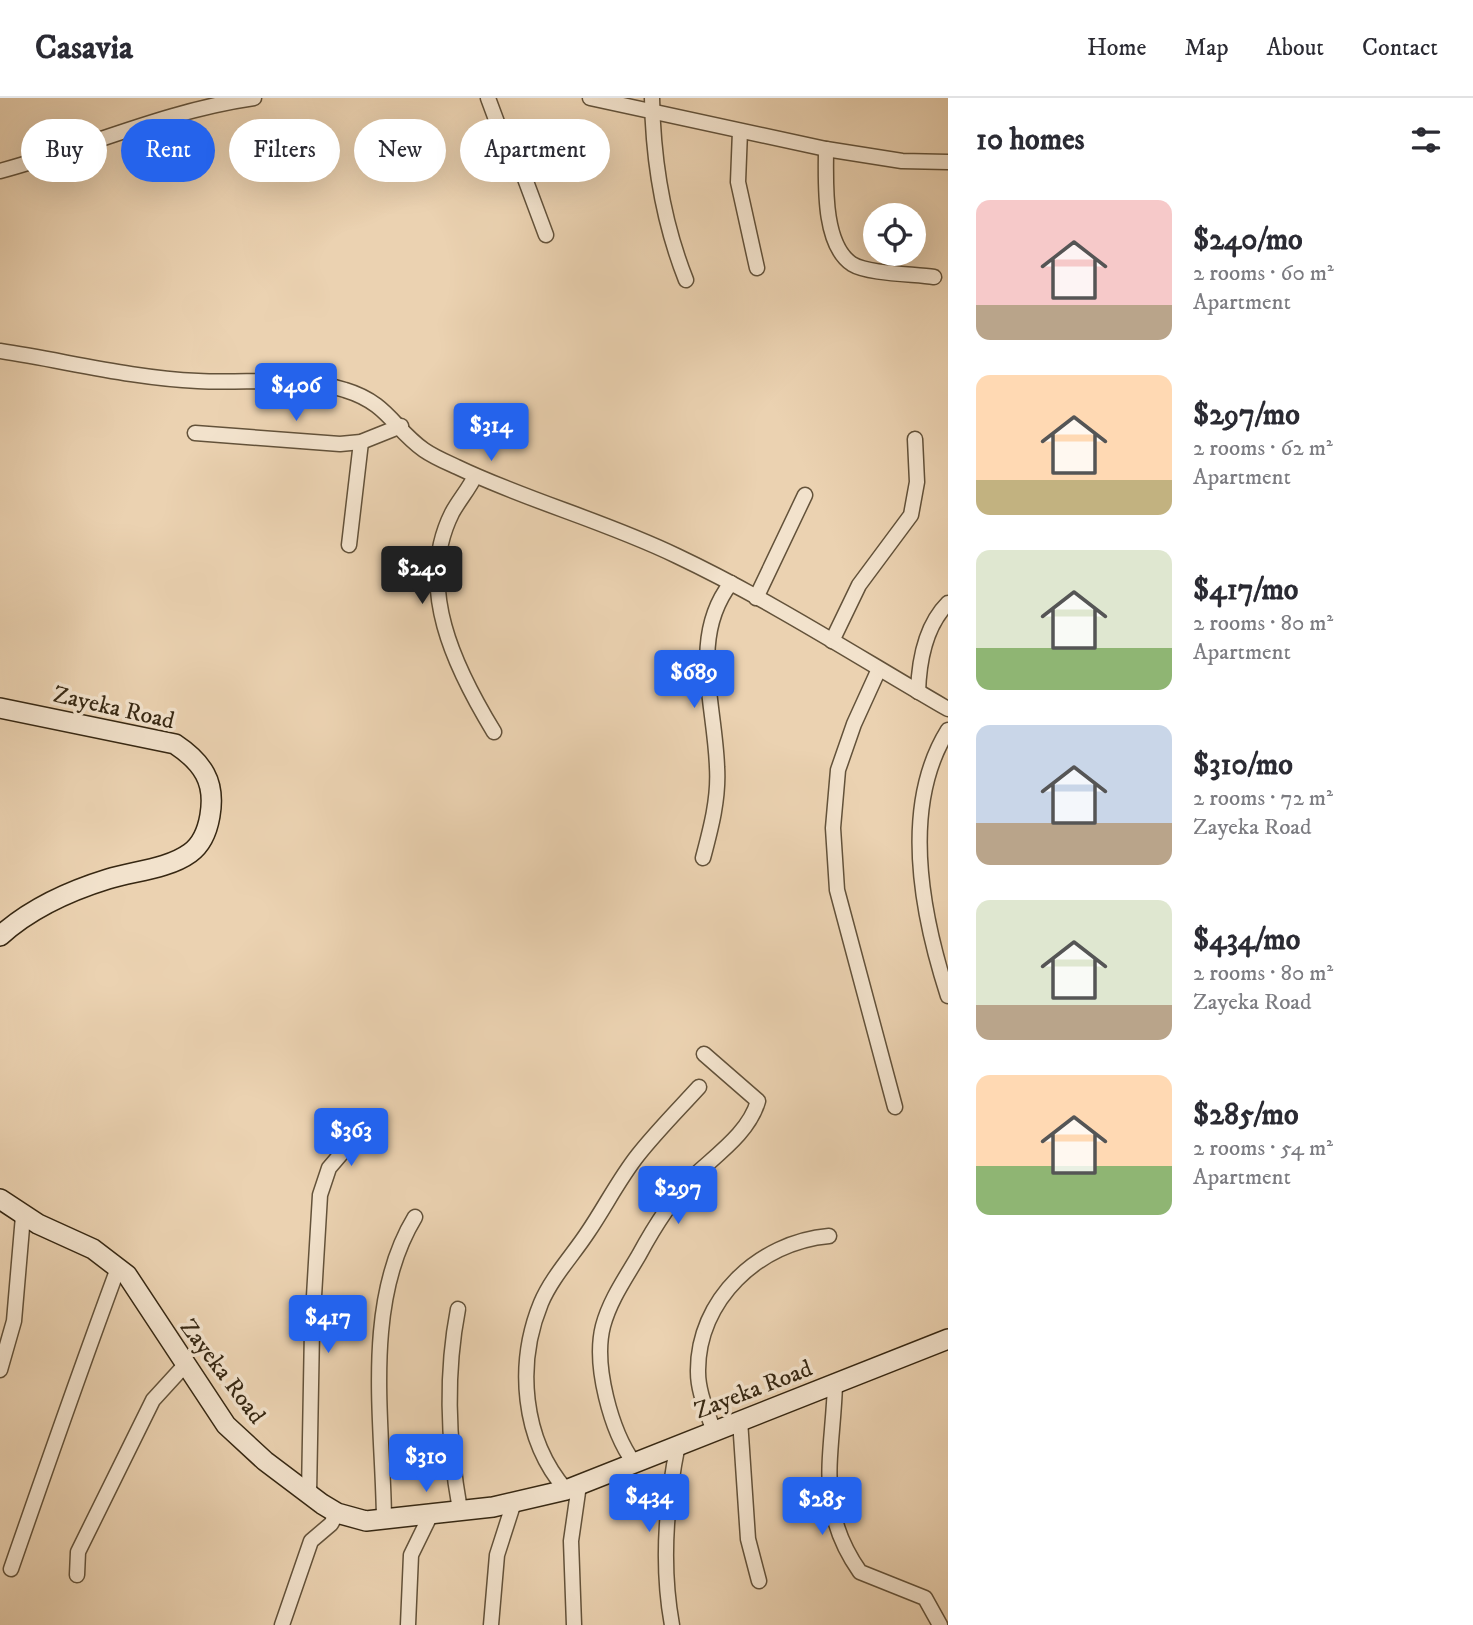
<!DOCTYPE html>
<html lang="en">
<head>
<meta charset="utf-8">
<style>
	body { margin:0; font-family:"IM FELL DW Pica",serif; background:#f7f7f7; color:#2b2b33; height:100vh; display:flex; flex-direction:column; font-size:26px; white-space:nowrap }
	* { box-sizing:border-box; margin:0 }
	p { font-size:23px; color:#7c7c81 }
	.icon { flex:none; width:38px; height:38px; fill:none; stroke:currentColor; stroke-width:2; stroke-linecap:round; stroke-linejoin:round }
	.map { position:relative; flex:1; overflow:hidden }
	.panel { display:flex; flex-direction:column; background:#fff; width:525px }
	.panel>* { flex:none }
	.guide { position:absolute; left:21px; top:21px; width:665px; height:63px; display:flex; gap:14px }
	.buttons { position:absolute; left:863px; top:105px; display:grid; gap:14px }
	.buttons a { display:grid; place-items:center; width:63px; height:63px; border-radius:50%; background:#fff; box-shadow:0 7px 28px #0002; font-size:35px }
	.price { position:absolute; translate:-50% -60px; padding:0 16px; border-radius:7px; background:#2563eb; color:#fff; font-size:23px; line-height:46px; filter:drop-shadow(0 2px 4px #0008) }
	.price::after { content:''; position:absolute; left:50%; top:42px; width:21px; height:16px; margin-left:-10px; background:inherit; clip-path:polygon(0 0,100% 0,50% 100%) }
	.price.active { background:#222; color:#fff }
	ul { padding:0; list-style:none }
	li { display:flex; align-items:center; gap:21px; height:175px; padding:0 28px }
	li span { display:grid; place-items:center; flex:none; width:196px; height:140px; border-radius:14px; color:#555 }
	li>.icon { margin-inline-start:auto }
	span .icon { width:84px; height:84px; fill:#fffc; stroke-width:1 }
	li b { font-size:30px }
	h2 { display:flex; justify-content:space-between; align-items:center; height:84px; padding:0 28px; font-size:30px }
	.tag { padding:0 24px; border-radius:32px; background:#fff; box-shadow:0 7px 28px #0002; font-size:24px; line-height:63px }
	.tag.active { background:#2563eb; color:#fff }
	header { display:flex; align-items:center; gap:42px; box-sizing:border-box; height:98px; padding:0 35px; background:#fff; border-bottom:2px solid #e1e1e2 }
	header strong { font-size:33px }
	nav { display:flex; gap:38px; margin-inline-start:auto; font-size:24px }
	main { display:flex; flex:1; min-height:0 }
	.map>svg:first-child { display:block }
	.lines { fill:none; stroke-linecap:round; stroke-linejoin:round }
	.street-casing { stroke:#63523a; stroke-width:17 }
	.secondary-casing { stroke:#362712; stroke-width:22 }
	.street { stroke:#f2e2cc; stroke-width:14 }
	.secondary { stroke:#f2e2cc; stroke-width:19 }
	.labels { text-anchor:middle; stroke-width:7; stroke-linejoin:round; paint-order:stroke }
	.street-label { font-size:24px; fill:#362712; stroke:#f2e2cc }
</style>
</head>
<body>
<header>
<strong>Casavia</strong>
<nav><a>Home</a><a>Map</a><a>About</a><a>Contact</a></nav>
</header>
<main>
<div class="map">
<svg width="948" height="1527" viewBox="0 0 948 1527">
	<rect width="100%" height="100%" fill="#ebd2b1"/>
	<filter id="stains"><feTurbulence type="fractalNoise" baseFrequency=".00286" numOctaves="4"/><feColorMatrix values="0 0 0 0 .2 0 0 0 0 .09 0 0 0 0 .02 0 0 0 .5 -.17"/></filter>
	<radialGradient id="worn" r=".72"><stop offset=".6" stop-color="#630" stop-opacity="0"/><stop offset="1" stop-color="#630" stop-opacity=".3"/></radialGradient>
	<g class="lines">
		<defs>
			<g id="street">
				<path d="M488 0 501 35 521 70 546 137"/>
				<path d="M590 0 826 51 902 63 948 64"/>
				<path d="M652 0C653 62 663 124 686 182"/>
				<path d="M740 33 738 84 757 170"/>
				<path d="M826 51C826 82 822 146 852 166 868 176 914 176 934 179"/>
				<path d="M0 73C86 50 164 13 254 0"/>
				<path d="M0 253C66 263 131 280 198 283 245 286 300 277 345 292 388 305 393 330 424 352 434 359 446 364 457 369 528 403 605 423 677 458 770 502 858 559 948 611"/>
				<path d="M195 335 340 346 361 344 401 328"/>
				<path d="M475 378C469 391 459 402 452 415 415 489 455 570 494 634"/>
				<path d="M349 447 361 344"/>
				<path d="M756 500 805 397"/>
				<path d="M832 543 859 487 911 417 917 384 915 341"/>
				<path d="M879 571 854 626 838 672 833 730 837 792 895 1009"/>
				<path d="M918 594C919 563 925 528 948 505"/>
				<path d="M948 632C900 709 922 818 948 898"/>
				<path d="M703 760C711 730 719 700 717 669 715 606 689 539 731 485"/>
				<path d="M458 1211C445 1278 448 1345 460 1412"/>
				<path d="M0 1272 14 1223 23 1118"/>
				<path d="M835 1286C833 1357 814 1409 860 1474L925 1500 940 1527"/>
				<path d="M740 1322 748 1441 759 1483"/>
				<path d="M713 1331C707 1313 698 1294 698 1274 697 1202 759 1144 829 1138"/>
				<path d="M634 1365C611 1333 593 1267 603 1228 610 1202 625 1181 639 1157 653 1131 672 1101 693 1079 716 1057 749 1035 758 1003L704 956"/>
				<path d="M566 1392C522 1341 516 1266 541 1205 552 1179 573 1157 588 1134 605 1109 619 1081 638 1057 657 1033 678 1012 699 989"/>
				<path d="M309 1396 312 1232 320 1097 329 1070 370 1022"/>
				<path d="M384 1421C383 1324 362 1206 415 1119"/>
				<path d="M11 1471C46 1370 81 1270 118 1170"/>
				<path d="M77 1477 78 1454 153 1302 185 1267"/>
				<path d="M282 1527 311 1443 331 1426 337 1415"/>
				<path d="M408 1527 411 1457 431 1416"/>
				<path d="M491 1527 497 1457 514 1404"/>
				<path d="M574 1527 571 1443 579 1387"/>
				<path d="M672 1527C661 1467 666 1405 678 1346"/>
			</g>
			<g id="secondary">
				<path d="M0 610 175 646C187 654 198 663 205 676 217 698 211 740 190 755 168 771 134 773 108 781 69 793 31 810 0 838"/>
				<path d="M0 1101 38 1126 93 1151 127 1177 226 1327 265 1363 322 1406 337 1415 366 1423 493 1409 566 1392 948 1241"/>
			</g>
		</defs>
		<use href="#street" class="street-casing"/>
		<use href="#secondary" class="secondary-casing"/>
		<use href="#street" class="street"/>
		<use href="#secondary" class="secondary"/>
	</g>
	<g class="labels">
		<g class="street-label">
			<text transform="translate(114 609) rotate(13)" y="8">Zayeka Road</text>
			<text transform="translate(223 1273) rotate(53)" y="8">Zayeka Road</text>
			<text transform="translate(753 1291) rotate(-21)" y="8">Zayeka Road</text>
		</g>
	</g>
	<rect width="100%" height="100%" filter="url(#stains)"/>
	<rect width="100%" height="100%" fill="url(#worn)"/>
</svg>
<div class="buttons">
<a><svg class="icon" aria-label="locate" viewBox="0 0 24 24"><circle cx="12" cy="12" r="6"/><path d="M12 2v4M12 18v4M2 12h4M18 12h4"/></svg></a>
</div>
<b class="price" style="left:296px;top:325px">$406</b>
<b class="price" style="left:491px;top:365px">$314</b>
<b class="price active" style="left:422px;top:508px">$240</b>
<b class="price" style="left:694px;top:612px">$689</b>
<b class="price" style="left:351px;top:1070px">$363</b>
<b class="price" style="left:678px;top:1128px">$297</b>
<b class="price" style="left:328px;top:1257px">$417</b>
<b class="price" style="left:426px;top:1396px">$310</b>
<b class="price" style="left:649px;top:1436px">$434</b>
<b class="price" style="left:822px;top:1439px">$285</b>
<div class="guide">
<a class="tag">Buy</a>
<a class="tag active">Rent</a>
<a class="tag">Filters</a>
<a class="tag">New</a>
<a class="tag">Apartment</a>
</div>
</div>
<section class="panel">
<h2>10 homes<svg class="icon" aria-label="filters" viewBox="0 0 24 24"><path d="M4 7h16M4 17h16"/><circle cx="9" cy="7" r="2"/><circle cx="15" cy="17" r="2"/></svg></h2>
<ul>
<li><span style="background:linear-gradient(#f6c9c9 75%,#b9a48a 0)"><svg class="icon" aria-label="home" viewBox="0 0 24 24"><path d="M3 11l9-7 9 7M6 9v11h12V9"/></svg></span><div><b>$240/mo</b><p>2 rooms · 60 m²</p><p>Apartment</p></div></li>
<li><span style="background:linear-gradient(#ffd9b3 75%,#c2b280 0)"><svg class="icon" aria-label="home" viewBox="0 0 24 24"><path d="M3 11l9-7 9 7M6 9v11h12V9"/></svg></span><div><b>$297/mo</b><p>2 rooms · 62 m²</p><p>Apartment</p></div></li>
<li><span style="background:linear-gradient(#dfe7d0 70%,#8fb573 0)"><svg class="icon" aria-label="home" viewBox="0 0 24 24"><path d="M3 11l9-7 9 7M6 9v11h12V9"/></svg></span><div><b>$417/mo</b><p>2 rooms · 80 m²</p><p>Apartment</p></div></li>
<li><span style="background:linear-gradient(#c9d6e8 70%,#b9a48a 0)"><svg class="icon" aria-label="home" viewBox="0 0 24 24"><path d="M3 11l9-7 9 7M6 9v11h12V9"/></svg></span><div><b>$310/mo</b><p>2 rooms · 72 m²</p><p>Zayeka Road</p></div></li>
<li><span style="background:linear-gradient(#dfe7d0 75%,#b9a48a 0)"><svg class="icon" aria-label="home" viewBox="0 0 24 24"><path d="M3 11l9-7 9 7M6 9v11h12V9"/></svg></span><div><b>$434/mo</b><p>2 rooms · 80 m²</p><p>Zayeka Road</p></div></li>
<li><span style="background:linear-gradient(#ffd9b3 65%,#8fb573 0)"><svg class="icon" aria-label="home" viewBox="0 0 24 24"><path d="M3 11l9-7 9 7M6 9v11h12V9"/></svg></span><div><b>$285/mo</b><p>2 rooms · 54 m²</p><p>Apartment</p></div></li>
</ul>
</section>
</main>
</body>
</html>
